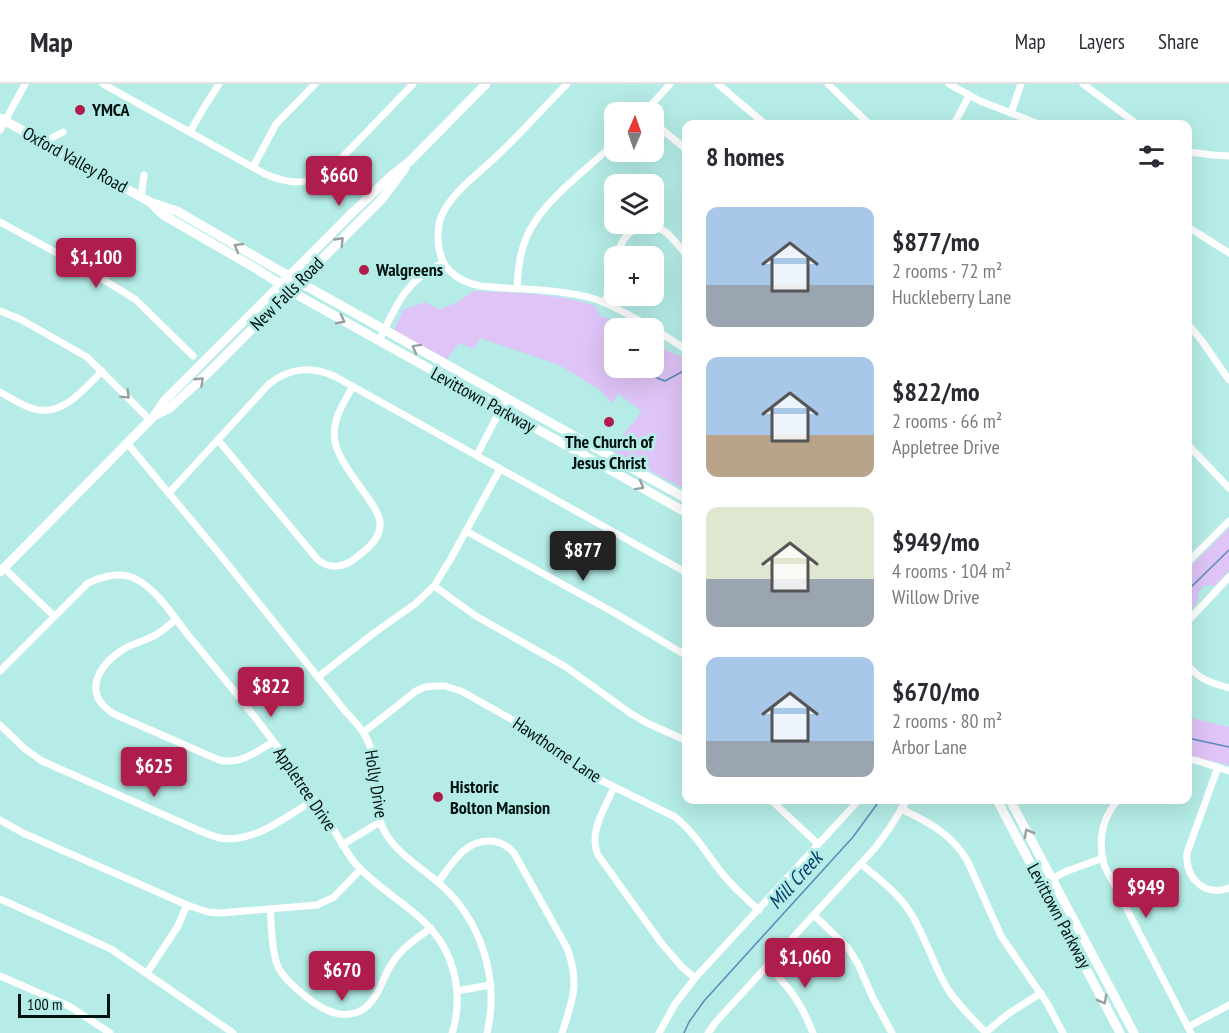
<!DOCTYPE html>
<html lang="en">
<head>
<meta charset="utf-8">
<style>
	body { margin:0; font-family:"PT Sans Narrow",sans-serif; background:#f7f7f7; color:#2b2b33; height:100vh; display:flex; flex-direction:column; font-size:22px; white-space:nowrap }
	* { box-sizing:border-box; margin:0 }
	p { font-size:20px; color:#7c7c81 }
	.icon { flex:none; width:33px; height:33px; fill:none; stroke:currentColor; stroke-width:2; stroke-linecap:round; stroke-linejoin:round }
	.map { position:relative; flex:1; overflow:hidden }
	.side { position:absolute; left:682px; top:36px; width:510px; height:684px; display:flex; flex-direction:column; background:#fff; border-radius:12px; box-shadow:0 6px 24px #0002 }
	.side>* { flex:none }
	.needle { width:39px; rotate:2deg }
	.controls { position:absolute; left:604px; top:18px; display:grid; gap:12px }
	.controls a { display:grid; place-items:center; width:60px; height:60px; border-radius:12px; background:#fff; box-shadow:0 6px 24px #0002; font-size:30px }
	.scale { position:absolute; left:18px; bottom:15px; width:92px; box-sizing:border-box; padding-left:6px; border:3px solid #001210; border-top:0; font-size:16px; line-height:21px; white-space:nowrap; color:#001210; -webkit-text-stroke:4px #b5ece7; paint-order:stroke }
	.price { position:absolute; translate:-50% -51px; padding:0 14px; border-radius:6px; background:#af1d4c; color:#fff; font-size:20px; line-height:39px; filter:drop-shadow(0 2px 3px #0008) }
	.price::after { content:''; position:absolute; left:50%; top:36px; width:18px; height:14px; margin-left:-9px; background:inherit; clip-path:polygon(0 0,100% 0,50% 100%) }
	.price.active { background:#222; color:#fff }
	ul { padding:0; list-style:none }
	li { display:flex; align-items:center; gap:18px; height:150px; padding:0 24px }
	li span { display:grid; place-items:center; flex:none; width:168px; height:120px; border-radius:12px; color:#555 }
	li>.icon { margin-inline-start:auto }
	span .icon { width:72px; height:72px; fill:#fffc; stroke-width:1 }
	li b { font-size:26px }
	h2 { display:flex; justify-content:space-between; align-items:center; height:72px; padding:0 24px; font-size:26px }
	header { display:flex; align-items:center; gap:36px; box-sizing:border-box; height:84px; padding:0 30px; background:#fff; border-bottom:2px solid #e1e1e2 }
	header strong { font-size:28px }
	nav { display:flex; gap:33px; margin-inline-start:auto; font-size:21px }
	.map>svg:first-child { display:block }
	.green { fill:#dfc4f7 }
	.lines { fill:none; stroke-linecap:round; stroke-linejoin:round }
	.stream { stroke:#588abb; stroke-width:1.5 }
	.minor { stroke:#fff; stroke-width:7 }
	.major { stroke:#fff; stroke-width:9 }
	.oneway { stroke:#99a09f }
	.poi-dot { fill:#af1d4c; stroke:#b5ece7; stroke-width:2 }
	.labels { text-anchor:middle; stroke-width:6; stroke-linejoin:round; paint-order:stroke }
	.poi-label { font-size:18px; font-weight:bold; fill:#001210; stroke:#b5ece7; text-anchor:start }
	.street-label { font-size:18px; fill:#001210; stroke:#b5ece7 }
	.water-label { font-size:20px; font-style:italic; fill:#03406e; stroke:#b5ece7 }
</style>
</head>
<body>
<header>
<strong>Map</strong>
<nav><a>Map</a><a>Layers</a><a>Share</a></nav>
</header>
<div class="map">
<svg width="1229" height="949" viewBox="0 0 1229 949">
	<rect width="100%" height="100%" fill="#b5ece7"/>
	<g class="green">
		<path d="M473 207C513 209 556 208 595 222L600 232 613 236 629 244H615V284H654V261L687 275V406L610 366 642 328 618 309 612 320 600 306 559 281 480 254 474 265 459 259 447 275 394 246 403 226 425 218 439 225 456 219Z"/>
		<path d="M1229 444V487L1214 502 1204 501 1199 508 1197 518 1188 530V485Z"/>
		<path d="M1188 633 1229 643V681L1188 672Z"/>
	</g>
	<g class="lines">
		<g class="stream">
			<path d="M640 284 644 289 665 297 687 285"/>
			<path d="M1188 506 1229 466"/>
			<path d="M1188 654 1229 663"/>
			<path d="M684 949 689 938 704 917 853 753 880 716"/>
		</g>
		<g class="minor">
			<path d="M103 0 265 90C291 101 310 102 332 84L413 0"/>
			<path d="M567 0C544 23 523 47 500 69 481 88 451 108 441 133 438 140 438 148 438 155 439 183 454 196 480 202 517 206 558 204 595 215 615 222 634 234 653 244"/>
			<path d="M718 0 765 40"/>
			<path d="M828 0 869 40"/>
			<path d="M949 0 980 17 1039 40"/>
			<path d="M1083 0 1137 40"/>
			<path d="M645 28 670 0"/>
			<path d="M1011 29 1021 0"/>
			<path d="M654 39 687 66"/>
			<path d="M954 40 969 12"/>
			<path d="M0 46 25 0"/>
			<path d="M190 48 203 25 219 0"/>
			<path d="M44 58 63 48"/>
			<path d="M1188 68 1213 71 1229 72"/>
			<path d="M253 83 276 40 315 0"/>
			<path d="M141 113 144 91"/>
			<path d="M0 138 90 187 136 216 193 272"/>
			<path d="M1188 143 1229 169"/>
			<path d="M618 172C621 150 641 133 664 147 673 153 680 164 687 172"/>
			<path d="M517 205C518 185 520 164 530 146 545 116 589 83 615 59"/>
			<path d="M604 219 615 193"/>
			<path d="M0 227 20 235 87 273 150 336"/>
			<path d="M1188 240 1202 257 1229 296"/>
			<path d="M654 245 687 266"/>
			<path d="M379 257C396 222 405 196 443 179"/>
			<path d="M0 308C11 314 22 322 34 325 63 333 84 305 102 287"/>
			<path d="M218 356 318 476C327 483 338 484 348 479 354 476 358 472 363 468 373 460 381 451 380 438 379 430 374 423 370 417 360 402 338 375 335 358 331 337 343 320 353 302"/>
			<path d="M127 359 217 467 345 627C358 641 368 651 372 670 376 695 373 729 386 750 399 771 422 784 440 800 481 836 500 895 487 949"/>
			<path d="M1188 361 1229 404"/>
			<path d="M477 371 506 315"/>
			<path d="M169 409 268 301C288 284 312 281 336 293L687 489"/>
			<path d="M466 447 613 528 687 572"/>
			<path d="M1188 478 1229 437"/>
			<path d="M4 484 54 532"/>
			<path d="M434 502 476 532 566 583 630 629 647 639 687 657"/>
			<path d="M176 535C170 540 164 546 157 550 146 557 133 559 122 566 97 583 82 610 114 630L219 676C240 681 256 668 273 658"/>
			<path d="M1188 537 1229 493"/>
			<path d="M1188 581C1199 596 1212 599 1229 604"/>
			<path d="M0 587 88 499C103 492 121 487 136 495 157 506 174 533 188 551 223 593 258 635 289 679 303 699 317 719 330 740 338 752 345 766 354 778 382 811 424 826 445 865 458 890 461 922 452 949"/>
			<path d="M318 593 374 549 415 520 434 502 450 476 500 385"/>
			<path d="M0 641 25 665 42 677 198 746C205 749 212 752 220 754 253 760 287 732 314 716"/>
			<path d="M364 648 416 607 425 603 436 602H445L461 607 543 653 566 676 584 688 675 733C694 748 706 769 721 788 732 802 745 814 759 826"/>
			<path d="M1188 675 1198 677 1229 687"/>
			<path d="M1218 683 1187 769C1185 794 1204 813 1229 804"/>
			<path d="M614 703C605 725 588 747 598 771L662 860 682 883 695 894"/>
			<path d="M771 716 818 760"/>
			<path d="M1118 716C1102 734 1098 757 1104 781L1191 949"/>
			<path d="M901 725C929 738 953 751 968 778L1001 852 1047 919 1063 949"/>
			<path d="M0 736 23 749 187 821 208 828 220 829 317 821 334 813 361 785"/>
			<path d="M342 761 380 738"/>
			<path d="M861 780C878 794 898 809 910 828 926 853 933 882 949 907 959 922 973 935 986 949"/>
			<path d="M438 798C452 780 464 757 489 757 500 757 507 761 514 769L567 864C580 899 573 915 562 949"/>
			<path d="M1041 800 1067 787 1103 774"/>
			<path d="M0 815 111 865 233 949"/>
			<path d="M270 825C272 843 271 863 277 880 282 896 318 925 335 929 345 932 357 930 365 924 379 913 382 895 391 881 400 865 416 855 431 844"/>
			<path d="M814 831 848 864 858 880 873 914 892 949"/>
			<path d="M767 882C790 903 801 919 813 949"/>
			<path d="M147 889 178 842 187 821"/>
			<path d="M0 892 69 922 110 949"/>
			<path d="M457 907 490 901"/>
			<path d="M1188 943 1229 921"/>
			<path d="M659 949 675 920 695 894 859 716"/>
			<path d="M708 949 715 939 746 905 875 764 889 745 907 716"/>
			<path d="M985 949 1008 930 1041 909"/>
		</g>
		<g class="major">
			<path d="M0 34 150 118 177 127 299 198 687 415"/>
			<path d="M152 120 163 131 172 136 255 184 301 213 687 429"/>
			<path d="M156 331 170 324 208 289 382 115 405 84"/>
			<path d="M0 488 154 332 165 316 352 129 392 91 410 77 486 0"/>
			<path d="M997 716 1120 949"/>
			<path d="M1010 716 1134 949"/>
		</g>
	</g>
	<defs><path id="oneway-chevron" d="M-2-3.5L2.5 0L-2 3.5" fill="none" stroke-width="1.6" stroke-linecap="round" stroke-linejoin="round" transform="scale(1.5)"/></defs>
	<g class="oneway">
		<use href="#oneway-chevron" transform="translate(340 157) rotate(-46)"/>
		<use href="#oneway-chevron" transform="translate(238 163) rotate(-150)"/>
		<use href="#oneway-chevron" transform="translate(341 236) rotate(28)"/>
		<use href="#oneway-chevron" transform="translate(416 264) rotate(-151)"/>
		<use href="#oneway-chevron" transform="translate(200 297) rotate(-43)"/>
		<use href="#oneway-chevron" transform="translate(126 311) rotate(45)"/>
		<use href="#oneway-chevron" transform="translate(640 402) rotate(29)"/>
		<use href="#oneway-chevron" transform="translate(1028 749) rotate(-118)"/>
		<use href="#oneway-chevron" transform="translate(1103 916) rotate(62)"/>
	</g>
	<g class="poi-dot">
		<circle cx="80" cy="26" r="6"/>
		<circle cx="364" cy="186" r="6"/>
		<circle cx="609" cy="338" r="6"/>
		<circle cx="438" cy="713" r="6"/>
	</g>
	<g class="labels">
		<g class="poi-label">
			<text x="92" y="32">YMCA</text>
			<text x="376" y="192">Walgreens</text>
			<text x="609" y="364" text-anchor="middle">The Church of<tspan x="609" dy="21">Jesus Christ</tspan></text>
			<text x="450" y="709">Historic<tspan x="450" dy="21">Bolton Mansion</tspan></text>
		</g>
		<g class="street-label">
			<text transform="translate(75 76) rotate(29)" y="6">Oxford Valley Road</text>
			<text transform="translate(287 210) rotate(-45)" y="6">New Falls Road</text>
			<text transform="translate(483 316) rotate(29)" y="6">Levittown Parkway</text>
			<text transform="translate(557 666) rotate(34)" y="6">Hawthorne Lane</text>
			<text transform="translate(376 700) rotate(81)" y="6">Holly Drive</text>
			<text transform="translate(305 705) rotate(56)" y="6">Appletree Drive</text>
			<text transform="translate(1059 832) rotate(62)" y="6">Levittown Parkway</text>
		</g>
		<g class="water-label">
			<text transform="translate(795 796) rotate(-48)" y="7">Mill Creek</text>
		</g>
	</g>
</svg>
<div class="controls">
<a><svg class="needle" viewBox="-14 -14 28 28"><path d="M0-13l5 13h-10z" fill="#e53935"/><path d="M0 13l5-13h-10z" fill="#7c7c81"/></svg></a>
<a><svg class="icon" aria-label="layers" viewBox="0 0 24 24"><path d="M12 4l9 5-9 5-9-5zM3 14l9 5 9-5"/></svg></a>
<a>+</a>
<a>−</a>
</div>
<div class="scale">100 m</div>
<b class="price" style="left:339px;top:123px">$660</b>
<b class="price" style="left:96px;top:205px">$1,100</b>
<b class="price active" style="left:583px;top:498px">$877</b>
<b class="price" style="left:271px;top:634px">$822</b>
<b class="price" style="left:154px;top:714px">$625</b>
<b class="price" style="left:1146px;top:835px">$949</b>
<b class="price" style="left:805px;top:905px">$1,060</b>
<b class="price" style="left:342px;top:918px">$670</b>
<section class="side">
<h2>8 homes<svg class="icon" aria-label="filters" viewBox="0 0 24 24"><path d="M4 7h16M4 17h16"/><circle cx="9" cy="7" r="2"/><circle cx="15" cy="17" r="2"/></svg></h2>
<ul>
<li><span style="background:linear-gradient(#a9c7e8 65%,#9aa5b1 0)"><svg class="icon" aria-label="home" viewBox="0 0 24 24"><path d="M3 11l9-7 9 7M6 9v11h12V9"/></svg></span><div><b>$877/mo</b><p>2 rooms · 72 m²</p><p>Huckleberry Lane</p></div></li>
<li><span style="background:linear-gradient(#a9c7e8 65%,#b9a48a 0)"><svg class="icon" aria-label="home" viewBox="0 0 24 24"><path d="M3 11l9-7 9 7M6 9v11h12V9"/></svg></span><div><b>$822/mo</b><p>2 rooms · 66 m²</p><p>Appletree Drive</p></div></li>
<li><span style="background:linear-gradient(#dfe7d0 60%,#9aa5b1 0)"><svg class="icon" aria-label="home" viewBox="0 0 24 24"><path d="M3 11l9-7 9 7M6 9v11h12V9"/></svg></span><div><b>$949/mo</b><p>4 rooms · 104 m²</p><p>Willow Drive</p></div></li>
<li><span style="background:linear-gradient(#a9c7e8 70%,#9aa5b1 0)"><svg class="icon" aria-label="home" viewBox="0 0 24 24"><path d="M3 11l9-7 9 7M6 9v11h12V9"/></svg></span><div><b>$670/mo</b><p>2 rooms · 80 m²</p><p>Arbor Lane</p></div></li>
</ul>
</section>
</div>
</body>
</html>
